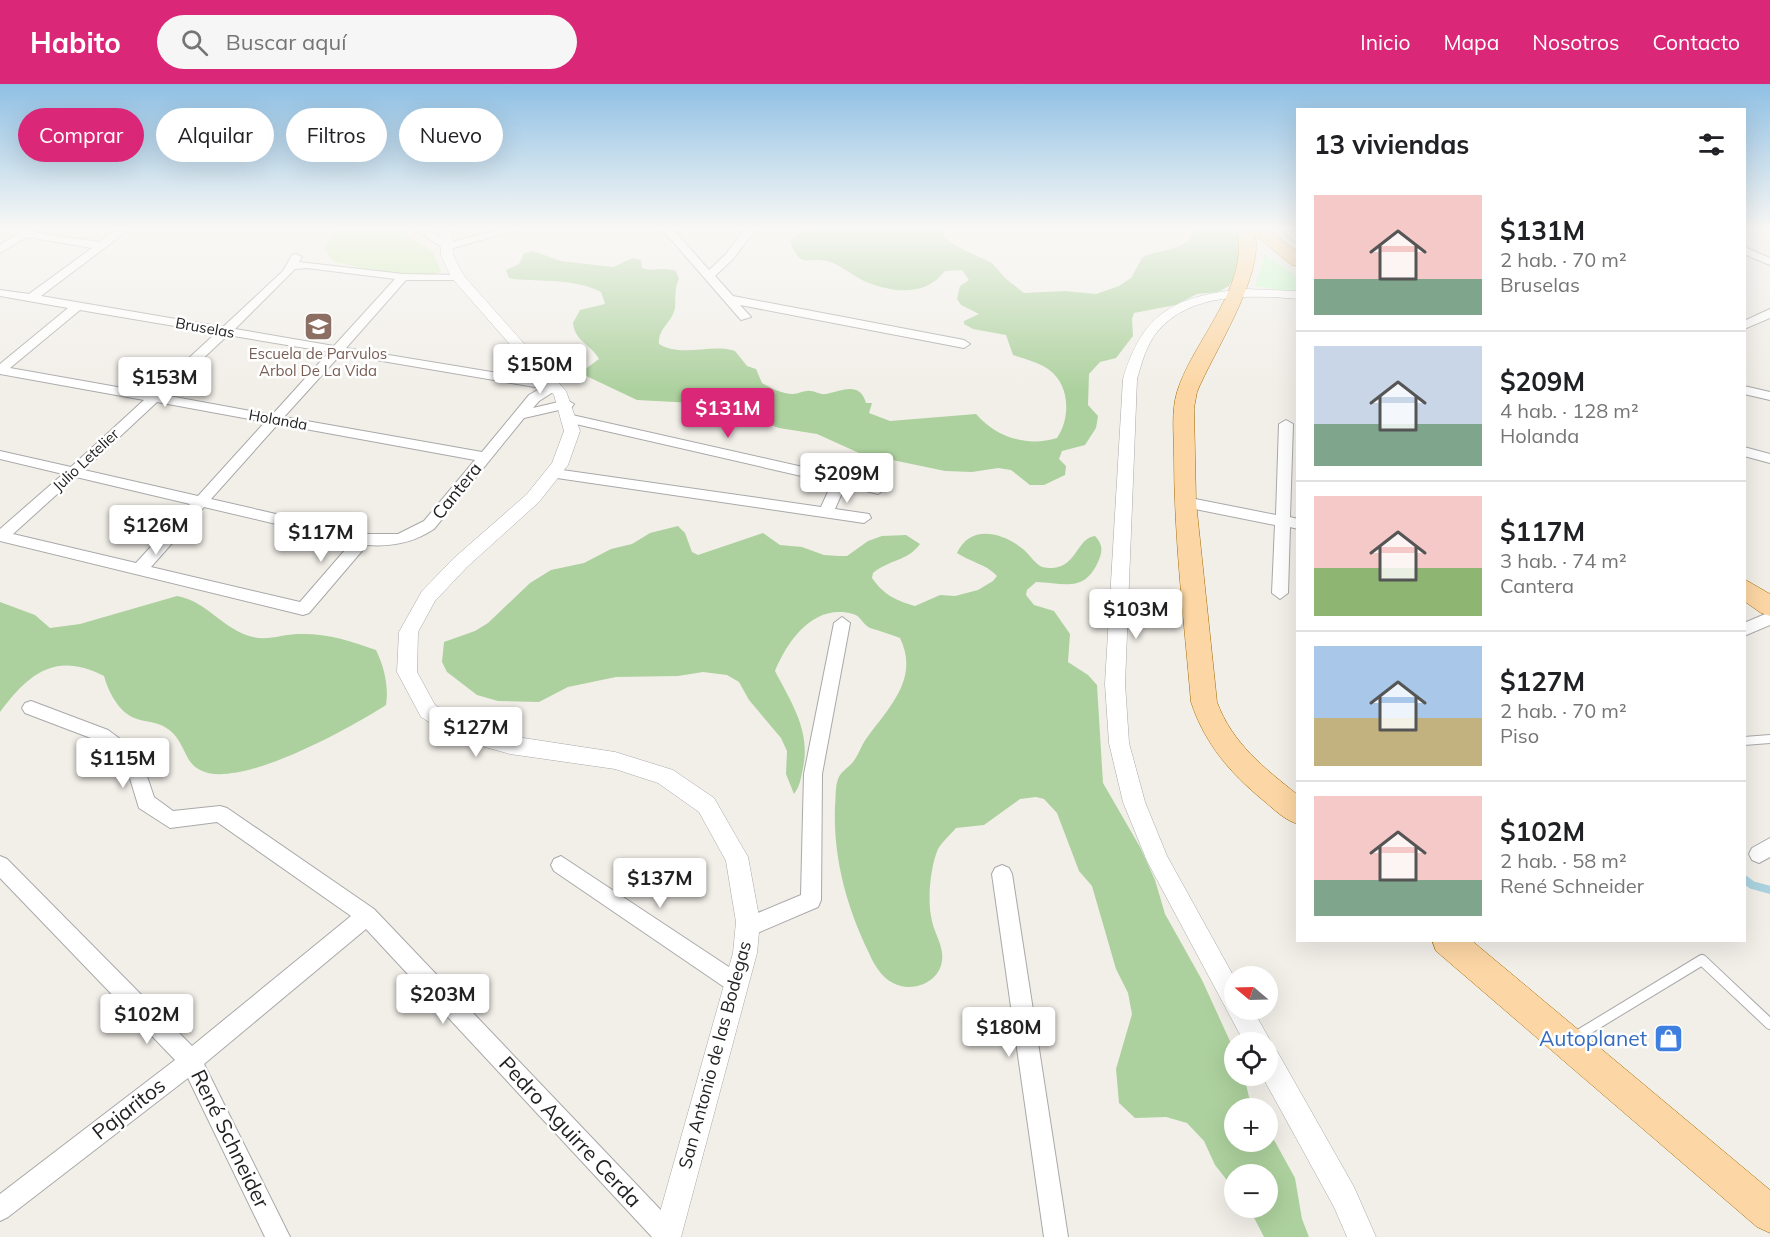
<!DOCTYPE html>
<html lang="es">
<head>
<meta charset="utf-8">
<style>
	body { margin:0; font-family:Mulish,sans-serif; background:#f6f6f6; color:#202124; height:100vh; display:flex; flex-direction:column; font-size:22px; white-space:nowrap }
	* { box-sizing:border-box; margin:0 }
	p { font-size:20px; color:#757577 }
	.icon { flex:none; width:33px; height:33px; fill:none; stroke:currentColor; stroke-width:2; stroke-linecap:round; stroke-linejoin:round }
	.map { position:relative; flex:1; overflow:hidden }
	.drawer { position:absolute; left:1296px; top:24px; width:450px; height:834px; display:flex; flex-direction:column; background:#fff; border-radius:0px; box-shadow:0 6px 24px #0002 }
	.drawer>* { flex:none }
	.hud { position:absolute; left:18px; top:24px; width:570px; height:54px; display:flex; gap:12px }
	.needle { width:39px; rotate:289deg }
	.tools { position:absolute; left:1224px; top:882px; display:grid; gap:12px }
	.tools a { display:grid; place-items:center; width:54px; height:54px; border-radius:50%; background:#fff; box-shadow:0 6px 24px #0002; font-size:30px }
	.price { position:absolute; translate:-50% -51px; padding:0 14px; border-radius:6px; background:#fff; color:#222; font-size:20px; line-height:39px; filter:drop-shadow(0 2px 3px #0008) }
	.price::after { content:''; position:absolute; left:50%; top:36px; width:18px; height:14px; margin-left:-9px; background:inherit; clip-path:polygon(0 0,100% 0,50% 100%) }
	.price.selected { background:#db2777; color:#fff }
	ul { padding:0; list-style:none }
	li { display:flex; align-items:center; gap:18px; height:150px; padding:0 18px }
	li+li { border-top:2px solid #e0e0e0 }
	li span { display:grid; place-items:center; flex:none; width:168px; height:120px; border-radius:0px; color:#555 }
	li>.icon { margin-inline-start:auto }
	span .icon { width:72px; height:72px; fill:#fffc; stroke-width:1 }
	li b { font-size:26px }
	h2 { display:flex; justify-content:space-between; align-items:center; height:72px; padding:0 18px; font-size:26px }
	.pill { padding:0 21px; border-radius:27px; background:#fff; box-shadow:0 6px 24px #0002; font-size:21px; line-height:54px }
	.pill.selected { background:#db2777; color:#fff }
	header { display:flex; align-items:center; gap:36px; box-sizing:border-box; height:84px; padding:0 30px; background:#db2777; color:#fff }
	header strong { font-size:28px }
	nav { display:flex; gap:33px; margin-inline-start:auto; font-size:21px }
	.search { width:420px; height:54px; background:#f6f6f6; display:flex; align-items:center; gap:15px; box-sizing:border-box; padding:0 21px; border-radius:33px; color:#757577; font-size:22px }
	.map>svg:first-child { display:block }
	.grass { fill:#cdebb0 }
	.forest { fill:#add19e }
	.park { fill:#c8facc }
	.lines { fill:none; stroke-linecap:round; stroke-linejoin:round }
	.stream { stroke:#aad3df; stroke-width:8 }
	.service-far1-casing { stroke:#a9a9a9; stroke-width:10 }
	.service-casing { stroke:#a9a9a9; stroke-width:12 }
	.minor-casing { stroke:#a9a9a9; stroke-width:2 }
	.tertiary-casing { stroke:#a9a9a9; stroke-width:1 }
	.primary-casing { stroke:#a06b00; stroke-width:1 }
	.service-far1 { stroke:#fff; stroke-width:8 }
	.service { stroke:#fff; stroke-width:10 }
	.minor { fill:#fff; fill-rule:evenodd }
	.tertiary { fill:#fff; fill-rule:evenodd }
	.primary { fill:#fcd6a4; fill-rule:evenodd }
	.labels { text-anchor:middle; stroke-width:5; stroke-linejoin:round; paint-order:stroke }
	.far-street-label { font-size:15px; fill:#222; stroke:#fff }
	.far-education-label { font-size:15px; fill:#785e54; stroke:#fff }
	.street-label { font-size:18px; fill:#222; stroke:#fff }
	.near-shop-label { font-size:21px; fill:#366cbe; stroke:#fff; text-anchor:end }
	.near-street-label { font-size:21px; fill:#222; stroke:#fff }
</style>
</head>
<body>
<header>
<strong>Habito</strong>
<div class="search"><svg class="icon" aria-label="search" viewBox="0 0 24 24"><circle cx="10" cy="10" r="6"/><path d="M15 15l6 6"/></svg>Buscar aquí</div>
<nav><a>Inicio</a><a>Mapa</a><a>Nosotros</a><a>Contacto</a></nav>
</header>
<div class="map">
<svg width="1770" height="1153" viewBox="0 0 1770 1153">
	<rect width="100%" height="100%" fill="#f2efe9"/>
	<path class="grass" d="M338 144H404L409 153 432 167 441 188C409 197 366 184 334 178L324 165Z"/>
	<g class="forest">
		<path d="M803 144H944V153L954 161 992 179 1005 194 1024 209 1065 207 1096 210 1119 202 1131 194 1142 174C1158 164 1191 168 1194 144H1239L1243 155 1237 187 1229 202 1218 208 1197 210 1175 221 1134 229 1132 235 1133 252 1116 274 1100 278 1089 290 1088 321 1098 332 1096 344 1085 361 1062 367 1059 375 1066 382 1065 391 1044 401H1030L1011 386 998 384 972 388 945 387 859 369 817 350 779 344 750 333 717 330 693 319 637 316 580 289 599 275C591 260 575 258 573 239L580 226 605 220 601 208C573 194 543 198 513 195L509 194 506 186 519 180 524 169 533 167 561 177 613 183 633 174 641 176 642 184C653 188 664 182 676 187L679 195C674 205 676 214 675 224 672 239 658 244 659 260 682 274 711 259 735 267L747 282 756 285 762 299C771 304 782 310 793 310 798 310 802 307 807 307 814 306 819 311 826 310 842 307 860 297 866 319H872L869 329 890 337 976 330C997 354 1028 363 1057 354 1071 333 1070 300 1048 285 1038 278 1024 275 1013 271L1006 251 973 245 964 240V237L979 230 961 221 957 215 960 202 969 196 962 186 945 187C925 213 893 209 864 197 852 191 839 180 827 177 805 173 802 185 790 158Z"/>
		<path d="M678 442 685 449 692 468 698 471 763 449 780 461 802 463 824 471 839 472H847L868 457 882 452 906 451 920 460C908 477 888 476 873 489L872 494C884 511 895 516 915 522L940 511 955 512 978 506 993 497 997 492C986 480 970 478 957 469 970 440 1002 448 1023 465 1029 470 1034 478 1040 482 1044 484 1049 484 1053 484 1078 481 1076 455 1095 452 1103 461 1103 467 1098 478 1084 509 1064 499 1036 498L1027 506 1026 511 1034 521 1054 527 1070 550 1068 578 1088 591 1097 601 1103 699 1140 763 1155 796 1165 830 1202 896 1234 966V992H1244L1249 1013 1256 1024H1234V1058H1268V1045L1295 1094 1302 1135 1309 1153H1264L1249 1124H1268V1090H1234V1105L1215 1081 1204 1057 1187 1039 1166 1033 1135 1034 1119 1019 1116 985 1132 930 1128 909 1116 885 1092 802 1079 787 1057 729 1044 715 1036 713 1020 715 984 741 956 744C950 751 942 758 938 765 930 784 927 818 932 837 935 851 944 862 942 877 939 899 912 909 893 899 881 893 873 879 868 867 846 821 833 773 835 722 836 714 835 703 838 695 841 687 847 685 853 678 858 672 861 662 866 655 888 624 920 595 900 554 890 550 880 547 870 544 863 541 861 532 853 530 814 519 788 556 775 587 791 618 811 647 803 684 801 694 800 702 794 710L786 690 787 667 781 654 749 616 739 598 727 591 703 588 678 592 616 593 568 603 539 618 498 617 477 611 447 588 442 578 444 558 475 547 488 539 530 499 551 486 584 479 611 465 632 460 650 449Z"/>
		<path d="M177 512C207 517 223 546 253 553 269 557 283 550 299 550 326 549 351 557 376 566 384 582 389 603 386 621 352 643 238 707 200 686 182 677 186 654 163 642 154 637 141 638 132 633 118 626 108 607 104 592 56 567 29 589 0 628V518L35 531 50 544 80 540Z"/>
	</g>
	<path class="park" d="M1265 170 1297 193V209L1255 202Z"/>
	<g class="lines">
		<path class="stream" d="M1744 795 1752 801 1770 806"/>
		<defs>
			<path id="service-far1" d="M1744 657 1770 655"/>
			<path id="service" d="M1572 955 1702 876 1770 940"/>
			<g id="minor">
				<path d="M0 144H30L34 148 99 158 119 144H131L41 212 223 243 283 187 292 171 296 170 302 173 299 178 403 190 462 191V195L458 196H406L346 264 553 298 558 299V305L539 317 533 324 567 316 574 320 572 323 524 334 434 445C413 459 391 463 367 461L309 529 303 531 0 457V445L63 390 0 375V367L71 383 144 316 0 290V280L68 224 0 212V206L29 210 92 164 27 153 0 169V161L16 151 0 148ZM307 184 395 195 334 262 235 245 295 185ZM80 226 216 249 151 309 10 284ZM228 251 329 268 272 331 164 311ZM341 270 541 304 529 311 482 368 284 333ZM157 318 265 338 198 412 84 386ZM278 340 475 376 424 437 398 450H363L211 415ZM76 393 190 420 136 479 13 450ZM204 423 352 458 300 518 151 483Z"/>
				<path d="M413 144H425L448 159 506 144H524L446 166Z"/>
				<path d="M661 144H672L709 186 726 170 745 144H756L734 174 715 192 733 212 964 256 970 260 964 264 740 221 751 233 741 236Z"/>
				<path d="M1279 144H1290L1298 151V160Z"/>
				<path d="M1744 163 1770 174V181L1744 170Z"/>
				<path d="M1770 225V234L1744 245V237Z"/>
				<path d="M1744 302 1770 308V316L1744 310Z"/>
				<path d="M572 331 878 400 885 405 878 410 845 402 835 425 869 430 871 434 864 439 550 393 548 390 555 385 821 423 832 399 567 338 565 335Z"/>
				<path d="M1286 336 1293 340 1290 433 1298 435V445L1290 443 1288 509 1280 515 1272 509 1275 441 1185 423 1178 418 1185 413 1276 431 1279 340Z"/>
				<path d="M1744 363 1770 370V379L1744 372Z"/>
				<path d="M1770 528V541L1744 552V539Z"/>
				<path d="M842 533 850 539 822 690 821 816 818 823 748 853 741 850 738 843 741 836 801 811 804 690 834 539Z"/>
				<path d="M31 617 108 646 139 669 154 713 173 727 220 722 227 724 374 825 676 1142 678 1153H652L366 845 204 980 290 1153H265L188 994 8 1133 0 1137V1110L175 976 0 794V772L7 775 192 962 351 832 217 738 170 744 139 724 125 678 96 656 25 629 22 624 25 619Z"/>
				<path d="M1770 754V773L1759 779 1752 776 1749 770 1752 764Z"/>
				<path d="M561 772 744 893 747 900 744 907 737 910 730 907 554 787 551 781 554 775Z"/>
				<path d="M1002 781 1009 784 1012 790 1068 1153H1044L992 790 995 784Z"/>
			</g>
			<g id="tertiary">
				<path d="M440 144H452L453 171 464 192 566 307 580 347 568 381 539 418 467 483 435 517 418 548 417 588 435 621 469 642 510 652 615 668 673 686 714 714 748 773 760 838 757 869 681 1153H653L733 869 736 838 726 777 699 728 658 699 615 685 510 670 457 655 421 633 397 588 399 548 422 507 454 474 527 410 552 379 564 347 554 311 451 193 441 171Z"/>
				<path d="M1244 205 1298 207V215C1251 211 1190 208 1157 248 1146 262 1142 278 1137 295L1125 600 1129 659 1145 718 1167 772 1234 893V926H1253L1271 958 1269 963 1277 967 1354 1103 1376 1153H1347L1334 1123 1262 992H1268V958H1244L1147 777 1123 718 1109 659 1105 600 1123 295C1143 227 1176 212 1244 205Z"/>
			</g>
			<g id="primary">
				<path d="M1237 144H1266L1298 168V182L1292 181 1255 151C1264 192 1213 269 1197 308L1194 324 1196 418 1217 618C1232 659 1264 684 1298 711V740C1284 736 1275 726 1264 717 1230 689 1205 660 1191 618 1184 536 1174 454 1174 372 1174 351 1171 328 1177 308 1194 254 1250 204 1237 144Z"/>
				<path d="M1744 495 1770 510V532L1761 529 1744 517Z"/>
				<path d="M1432 856H1471L1770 1106V1149L1757 1143 1436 867Z"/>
			</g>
		</defs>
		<use href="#service-far1" class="service-far1-casing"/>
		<use href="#service" class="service-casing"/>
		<use href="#minor" class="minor-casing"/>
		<use href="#tertiary" class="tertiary-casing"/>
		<use href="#primary" class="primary-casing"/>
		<use href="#service-far1" class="service-far1"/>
		<use href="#service" class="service"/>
		<use href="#minor" class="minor"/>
		<use href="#tertiary" class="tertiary"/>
		<use href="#primary" class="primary"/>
	</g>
	<linearGradient id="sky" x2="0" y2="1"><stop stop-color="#8fc0e4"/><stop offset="0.47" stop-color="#f9f8f5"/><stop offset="1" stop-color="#f9f8f5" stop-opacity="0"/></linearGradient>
	<rect width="1770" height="306" fill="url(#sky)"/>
	<defs>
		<symbol id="school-square" viewBox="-11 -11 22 22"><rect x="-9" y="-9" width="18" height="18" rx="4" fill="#8d6e63" stroke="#fff"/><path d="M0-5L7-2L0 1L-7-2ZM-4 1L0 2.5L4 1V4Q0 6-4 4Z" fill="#fff"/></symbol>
		<symbol id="shop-square" viewBox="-11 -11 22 22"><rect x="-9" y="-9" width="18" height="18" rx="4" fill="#3f7fe0" stroke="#fff"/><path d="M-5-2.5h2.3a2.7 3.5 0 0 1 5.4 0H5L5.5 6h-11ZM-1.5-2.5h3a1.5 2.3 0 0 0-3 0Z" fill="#fff"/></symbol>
	</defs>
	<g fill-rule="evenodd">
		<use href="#school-square" x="302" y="226" width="33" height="33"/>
		<use href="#shop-square" x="1652" y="938" width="33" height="33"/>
	</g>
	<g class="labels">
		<g class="far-street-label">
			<text transform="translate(205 244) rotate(10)" y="5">Bruselas</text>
			<text transform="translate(278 336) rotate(10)" y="5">Holanda</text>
			<text transform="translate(86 376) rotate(-43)" y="5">Julio Letelier</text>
		</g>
		<g class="far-education-label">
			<text x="318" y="275">Escuela de Parvulos<tspan x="318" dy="17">Arbol De La Vida</tspan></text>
		</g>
		<g class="street-label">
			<text transform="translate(457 407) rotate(-51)" y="6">Cantera</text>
			<text transform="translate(715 971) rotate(-75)" y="6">San Antonio de las Bodegas</text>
		</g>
		<g class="near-shop-label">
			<text x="1647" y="962">Autoplanet</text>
		</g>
		<g class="near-street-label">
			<text transform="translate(129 1025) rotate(-38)" y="7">Pajaritos</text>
			<text transform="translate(570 1048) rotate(47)" y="7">Pedro Aguirre Cerda</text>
			<text transform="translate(230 1055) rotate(64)" y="7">René Schneider</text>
		</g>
	</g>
</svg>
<div class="tools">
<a><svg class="needle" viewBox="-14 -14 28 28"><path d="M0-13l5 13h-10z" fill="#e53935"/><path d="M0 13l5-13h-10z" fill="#757577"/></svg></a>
<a><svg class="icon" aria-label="locate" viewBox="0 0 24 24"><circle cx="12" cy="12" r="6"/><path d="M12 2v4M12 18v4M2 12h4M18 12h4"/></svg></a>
<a>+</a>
<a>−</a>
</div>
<b class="price" style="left:540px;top:311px">$150M</b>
<b class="price" style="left:165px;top:324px">$153M</b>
<b class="price selected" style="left:728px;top:355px">$131M</b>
<b class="price" style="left:847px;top:420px">$209M</b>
<b class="price" style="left:156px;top:472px">$126M</b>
<b class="price" style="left:321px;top:479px">$117M</b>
<b class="price" style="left:1136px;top:556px">$103M</b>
<b class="price" style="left:476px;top:674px">$127M</b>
<b class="price" style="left:123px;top:705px">$115M</b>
<b class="price" style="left:660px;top:825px">$137M</b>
<b class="price" style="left:443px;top:941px">$203M</b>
<b class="price" style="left:147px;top:961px">$102M</b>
<b class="price" style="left:1009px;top:974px">$180M</b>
<div class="hud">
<a class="pill selected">Comprar</a>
<a class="pill">Alquilar</a>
<a class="pill">Filtros</a>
<a class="pill">Nuevo</a>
</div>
<section class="drawer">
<h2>13 viviendas<svg class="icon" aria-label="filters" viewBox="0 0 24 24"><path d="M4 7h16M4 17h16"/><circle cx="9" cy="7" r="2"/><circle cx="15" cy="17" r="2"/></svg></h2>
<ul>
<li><span style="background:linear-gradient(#f6c9c9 70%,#7fa58c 0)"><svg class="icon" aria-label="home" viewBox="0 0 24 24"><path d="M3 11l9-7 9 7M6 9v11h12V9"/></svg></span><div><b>$131M</b><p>2 hab. · 70 m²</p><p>Bruselas</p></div></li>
<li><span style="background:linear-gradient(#c9d6e8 65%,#7fa58c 0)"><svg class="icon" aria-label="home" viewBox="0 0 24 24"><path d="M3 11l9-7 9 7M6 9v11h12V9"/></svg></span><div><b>$209M</b><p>4 hab. · 128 m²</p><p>Holanda</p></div></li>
<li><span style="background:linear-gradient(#f6c9c9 60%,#8fb573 0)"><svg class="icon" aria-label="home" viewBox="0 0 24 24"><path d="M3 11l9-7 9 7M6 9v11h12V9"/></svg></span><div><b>$117M</b><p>3 hab. · 74 m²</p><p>Cantera</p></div></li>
<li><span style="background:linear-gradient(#a9c7e8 60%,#c2b280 0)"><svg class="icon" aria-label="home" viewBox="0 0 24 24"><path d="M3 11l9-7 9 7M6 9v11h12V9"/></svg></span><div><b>$127M</b><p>2 hab. · 70 m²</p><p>Piso</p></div></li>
<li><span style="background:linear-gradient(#f6c9c9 70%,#7fa58c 0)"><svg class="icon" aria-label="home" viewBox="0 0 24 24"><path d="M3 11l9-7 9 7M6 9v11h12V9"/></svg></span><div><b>$102M</b><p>2 hab. · 58 m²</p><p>René Schneider</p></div></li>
</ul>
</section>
</div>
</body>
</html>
